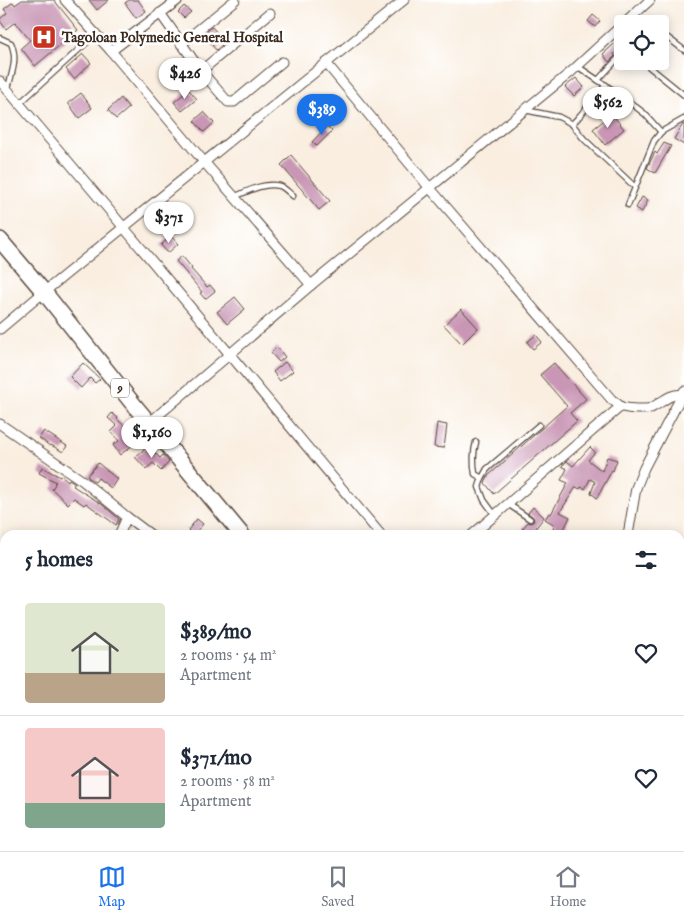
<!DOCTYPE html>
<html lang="en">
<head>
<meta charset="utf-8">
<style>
	body { margin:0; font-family:"IM FELL English",serif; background:#f6f6f7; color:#1f2937; height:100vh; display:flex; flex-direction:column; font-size:19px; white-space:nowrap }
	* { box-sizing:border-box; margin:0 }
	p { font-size:16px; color:#747a83 }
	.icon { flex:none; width:28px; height:28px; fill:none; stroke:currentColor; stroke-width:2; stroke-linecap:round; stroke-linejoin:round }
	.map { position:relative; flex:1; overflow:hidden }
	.details { position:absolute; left:0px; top:530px; width:685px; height:321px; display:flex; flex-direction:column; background:#fff; border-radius:15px 15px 0 0; box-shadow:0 2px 12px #0003 }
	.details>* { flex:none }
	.fabs { position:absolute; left:614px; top:15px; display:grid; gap:10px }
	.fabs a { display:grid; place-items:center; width:55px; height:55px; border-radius:5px; background:#fff; box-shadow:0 2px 12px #0003; font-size:25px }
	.price { position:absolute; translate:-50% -42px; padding:0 11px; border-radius:18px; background:#fff; color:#222; font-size:16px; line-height:32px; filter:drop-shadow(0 1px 2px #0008) }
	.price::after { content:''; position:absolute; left:50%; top:30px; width:15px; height:11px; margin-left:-8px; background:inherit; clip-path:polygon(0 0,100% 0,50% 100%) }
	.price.on { background:#1a73e8; color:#fff }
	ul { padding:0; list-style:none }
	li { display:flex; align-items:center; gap:15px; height:125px; padding:0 25px }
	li+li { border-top:1px solid #e0e1e3 }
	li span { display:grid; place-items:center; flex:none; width:140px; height:100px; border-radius:5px; color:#555 }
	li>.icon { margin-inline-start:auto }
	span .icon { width:60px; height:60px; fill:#fffc; stroke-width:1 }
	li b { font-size:21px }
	h2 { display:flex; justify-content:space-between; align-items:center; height:60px; padding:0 25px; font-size:21px }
	.tab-bar { display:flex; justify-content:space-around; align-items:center; height:70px; border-top:1px solid #e0e1e3; background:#fff; font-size:14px; color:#747a83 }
	.tab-bar a { display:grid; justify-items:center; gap:2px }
	.tab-bar .on { color:#1a73e8 }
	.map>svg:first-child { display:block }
	.building { fill:#c997b5 }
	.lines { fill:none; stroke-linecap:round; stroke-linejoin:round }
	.service-casing { stroke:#58473b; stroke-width:7 }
	.minor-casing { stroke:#58473b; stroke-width:11 }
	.trunk-casing { stroke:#58473b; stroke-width:18 }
	.service { stroke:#fff; stroke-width:4.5 }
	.minor { stroke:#fff; stroke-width:9 }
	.trunk { stroke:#fff; stroke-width:15 }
	.labels { text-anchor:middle; stroke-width:5; stroke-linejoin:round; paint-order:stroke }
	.shield { fill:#fff; stroke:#766a62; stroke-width:1 }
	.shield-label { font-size:12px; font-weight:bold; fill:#3b2a1e }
	.poi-label { font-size:14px; font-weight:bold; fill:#3b2a1e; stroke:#fff; text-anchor:start }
</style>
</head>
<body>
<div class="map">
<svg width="684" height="851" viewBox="0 0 684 851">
	<rect width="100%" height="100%" fill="#fff"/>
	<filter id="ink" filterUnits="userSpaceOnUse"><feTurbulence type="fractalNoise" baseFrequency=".02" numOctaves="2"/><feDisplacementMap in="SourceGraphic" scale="10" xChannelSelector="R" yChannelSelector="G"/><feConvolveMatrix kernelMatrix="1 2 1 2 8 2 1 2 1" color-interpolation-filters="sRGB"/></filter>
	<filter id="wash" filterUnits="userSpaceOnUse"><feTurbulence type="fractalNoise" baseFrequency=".0096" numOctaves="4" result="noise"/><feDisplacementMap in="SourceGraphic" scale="20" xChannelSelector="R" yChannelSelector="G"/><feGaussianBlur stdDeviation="1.12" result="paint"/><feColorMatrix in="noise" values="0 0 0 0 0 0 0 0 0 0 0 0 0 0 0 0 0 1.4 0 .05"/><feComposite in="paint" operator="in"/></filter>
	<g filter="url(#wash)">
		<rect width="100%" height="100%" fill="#f9eee0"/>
		<g id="blocks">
			<g class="building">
				<path d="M22 0H54L78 30 35 66 21 48 30 40 15 22 6 29 0 21V19L7 13 4 9 13 2 15 5Z"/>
				<path d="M89 0H109L97 10Z"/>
				<path d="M129 0H138L146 11 136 18 125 3Z"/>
				<path d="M184 6 191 12 184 18 178 12Z"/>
				<path d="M593 15 600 21 595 27 588 21Z"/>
				<path d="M212 27 219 35 216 38 222 45 216 50 203 34Z"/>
				<path d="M622 37V47L614 54 615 56 609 62 603 54Z"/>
				<path d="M83 54 91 63 74 79 66 69Z"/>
				<path d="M576 78 584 87 574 96 565 87Z"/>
				<path d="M189 90 197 99 182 111 174 102Z"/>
				<path d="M81 93 92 108 79 118 68 103Z"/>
				<path d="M121 98 129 108 116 119 108 110Z"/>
				<path d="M316 108 322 115 314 122 308 115Z"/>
				<path d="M204 112 214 123 204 132 194 121Z"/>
				<path d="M612 114 624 129 605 145 593 129Z"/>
				<path d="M683 124H684V145L674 139Z"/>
				<path d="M327 126 332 131 317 146 312 142Z"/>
				<path d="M664 143 671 146 655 173 647 168 655 152 657 154Z"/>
				<path d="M291 155 330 201 319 210 281 165Z"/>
				<path d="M642 197 648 200 642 212 636 208Z"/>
				<path d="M171 236 178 244 169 252H167L161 245Z"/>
				<path d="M182 256 192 268 191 269 207 287 210 285 215 291 205 299 200 293 202 292 176 261Z"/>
				<path d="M235 297 245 309 227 324 217 312Z"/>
				<path d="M461 309 478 328 462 344 444 325Z"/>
				<path d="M536 335 542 342 533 349 527 342Z"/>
				<path d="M277 347 285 357 279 362 271 353Z"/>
				<path d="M285 362 293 371 280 381 273 372Z"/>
				<path d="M83 363 100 379 95 383 90 378 81 388 70 377Z"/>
				<path d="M554 363 586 399 570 413 577 421 494 494 485 483 488 476 567 406 540 375Z"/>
				<path d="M112 413 118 418 117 419 130 431 138 441 120 455 113 445 119 441 111 432 117 426 108 418Z"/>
				<path d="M437 423 447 425 444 448 434 447Z"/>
				<path d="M44 431 67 446 63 452 51 445 50 446 39 438Z"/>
				<path d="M148 446 160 458 163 455 169 462 161 471 153 463 146 469 135 457Z"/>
				<path d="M590 447 595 452 588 460 602 471 607 457 617 460 613 471 612 470 597 498 591 493 595 482 590 479 585 489 581 487 580 489 576 487 560 512 570 517 564 529 560 535H550L555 525 545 519 549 513 551 514 568 483 561 480 567 469 562 466 567 461 573 466Z"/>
				<path d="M98 463 117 479 111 488 98 478 95 482 87 476Z"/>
				<path d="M42 467 60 477 61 475 68 481 69 479 75 483 73 486 103 505 119 519 116 525 86 503 84 505 74 498 68 504 52 489 55 484 54 483 56 482 39 473Z"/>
				<path d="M533 507 544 517 535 529 543 535H520L524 531 522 529 528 522 531 523 534 521 533 517 528 513Z"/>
				<path d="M197 519 203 524 193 535 188 530Z"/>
			</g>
		</g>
	</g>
	<g filter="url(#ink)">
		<use href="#blocks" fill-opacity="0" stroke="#58473b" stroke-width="1"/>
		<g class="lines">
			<defs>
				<g id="service">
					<path d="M660 32 684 50"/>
					<path d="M0 38 11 43C18 59 12 72 8 88"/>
					<path d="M642 61 684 95"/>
					<path d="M577 66 623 97 645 114 661 132 654 141 628 205"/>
					<path d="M598 80 622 54"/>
					<path d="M606 85 577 119 572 124 584 139 635 187"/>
					<path d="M19 104 96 34"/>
					<path d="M525 110 559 117 572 124"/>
					<path d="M661 132 684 119"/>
					<path d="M234 197C248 191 264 182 280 186 285 188 289 193 293 196"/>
					<path d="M476 442C473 453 473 462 475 474L482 478"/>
					<path d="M508 504 530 519"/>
					<path d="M495 515 484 500 479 487 482 478 487 469 539 425"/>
				</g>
				<g id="minor">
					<path d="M65 0 111 51 205 163 311 285"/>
					<path d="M160 13 201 71 228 102H234L282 62"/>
					<path d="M624 24 650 0"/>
					<path d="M181 44 235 0"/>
					<path d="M111 51 178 0"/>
					<path d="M326 63 429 187 612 400C616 402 619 406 622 407 630 409 644 410 651 408 662 403 670 392 684 395"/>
					<path d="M201 71 270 13"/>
					<path d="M0 81C128 231 254 384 381 535"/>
					<path d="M0 329 44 292 404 0"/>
					<path d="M149 423 311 285 571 72 622 25"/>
					<path d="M0 424 83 481 127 517 151 535"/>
					<path d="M119 535 127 517"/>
					<path d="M472 535 620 407"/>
					<path d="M628 535 636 488 644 468 684 391"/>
					<path d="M0 691 5 685"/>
					<path d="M680 724 684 730"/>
					<path d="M680 759 684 756"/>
					<path d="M180 846 190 851"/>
					<path d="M365 846 367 851"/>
					<path d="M588 846 594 851"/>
					<path d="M8 851 15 846"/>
					<path d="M152 851 155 846"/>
					<path d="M223 851 225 846"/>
					<path d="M331 851 335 846"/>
					<path d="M543 851 548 846"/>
					<path d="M646 851 650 846"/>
				</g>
				<g id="trunk">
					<path d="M0 240 44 292 134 405 242 535"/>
					<path d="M460 846 463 851"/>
					<path d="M477 846 480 851"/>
				</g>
			</defs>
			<use href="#service" class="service-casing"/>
			<use href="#minor" class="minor-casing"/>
			<use href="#trunk" class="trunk-casing"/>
			<use href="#service" class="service"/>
			<use href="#minor" class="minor"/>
			<use href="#trunk" class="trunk"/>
		</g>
	</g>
	<defs>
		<symbol id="hospital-square" viewBox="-11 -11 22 22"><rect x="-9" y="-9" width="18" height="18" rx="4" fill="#c8321e" stroke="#fff"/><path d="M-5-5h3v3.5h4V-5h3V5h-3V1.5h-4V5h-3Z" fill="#fff"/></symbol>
	</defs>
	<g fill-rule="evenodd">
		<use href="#hospital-square" x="30" y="23" width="28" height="28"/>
	</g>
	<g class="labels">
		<rect class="shield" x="111" y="378.5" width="18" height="19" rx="4"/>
		<g class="shield-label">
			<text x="120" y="392">9</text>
		</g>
		<g class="poi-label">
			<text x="62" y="42">Tagoloan Polymedic General Hospital</text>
		</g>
	</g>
</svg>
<div class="fabs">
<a><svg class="icon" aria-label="locate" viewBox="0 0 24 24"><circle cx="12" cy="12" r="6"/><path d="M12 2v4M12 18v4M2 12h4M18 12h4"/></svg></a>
</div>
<b class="price" style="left:185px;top:100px">$426</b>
<b class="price" style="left:608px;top:129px">$562</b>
<b class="price on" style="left:322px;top:136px">$389</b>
<b class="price" style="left:169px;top:244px">$371</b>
<b class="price" style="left:152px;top:459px">$1,160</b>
<section class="details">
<h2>5 homes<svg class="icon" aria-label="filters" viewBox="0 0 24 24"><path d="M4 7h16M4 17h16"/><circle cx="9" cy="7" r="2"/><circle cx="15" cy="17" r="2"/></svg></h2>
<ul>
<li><span style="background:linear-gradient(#dfe7d0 70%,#b9a48a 0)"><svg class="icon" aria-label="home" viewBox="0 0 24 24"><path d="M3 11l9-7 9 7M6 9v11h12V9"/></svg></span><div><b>$389/mo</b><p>2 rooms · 54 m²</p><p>Apartment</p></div><svg class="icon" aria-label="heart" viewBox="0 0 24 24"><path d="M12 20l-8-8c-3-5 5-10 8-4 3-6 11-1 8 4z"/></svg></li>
<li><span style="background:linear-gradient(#f6c9c9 75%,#7fa58c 0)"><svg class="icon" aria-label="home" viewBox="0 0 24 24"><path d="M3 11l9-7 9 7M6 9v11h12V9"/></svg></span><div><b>$371/mo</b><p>2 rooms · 58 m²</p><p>Apartment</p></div><svg class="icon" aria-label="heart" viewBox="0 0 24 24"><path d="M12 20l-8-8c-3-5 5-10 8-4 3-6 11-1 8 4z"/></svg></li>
</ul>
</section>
</div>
<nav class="tab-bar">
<a class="on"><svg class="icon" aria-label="map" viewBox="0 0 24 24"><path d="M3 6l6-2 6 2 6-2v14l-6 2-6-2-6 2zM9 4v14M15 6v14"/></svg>Map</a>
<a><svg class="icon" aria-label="saved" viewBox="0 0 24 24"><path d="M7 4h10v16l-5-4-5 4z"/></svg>Saved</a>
<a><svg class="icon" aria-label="home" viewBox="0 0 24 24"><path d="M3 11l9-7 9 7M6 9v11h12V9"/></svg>Home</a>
</nav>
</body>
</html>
